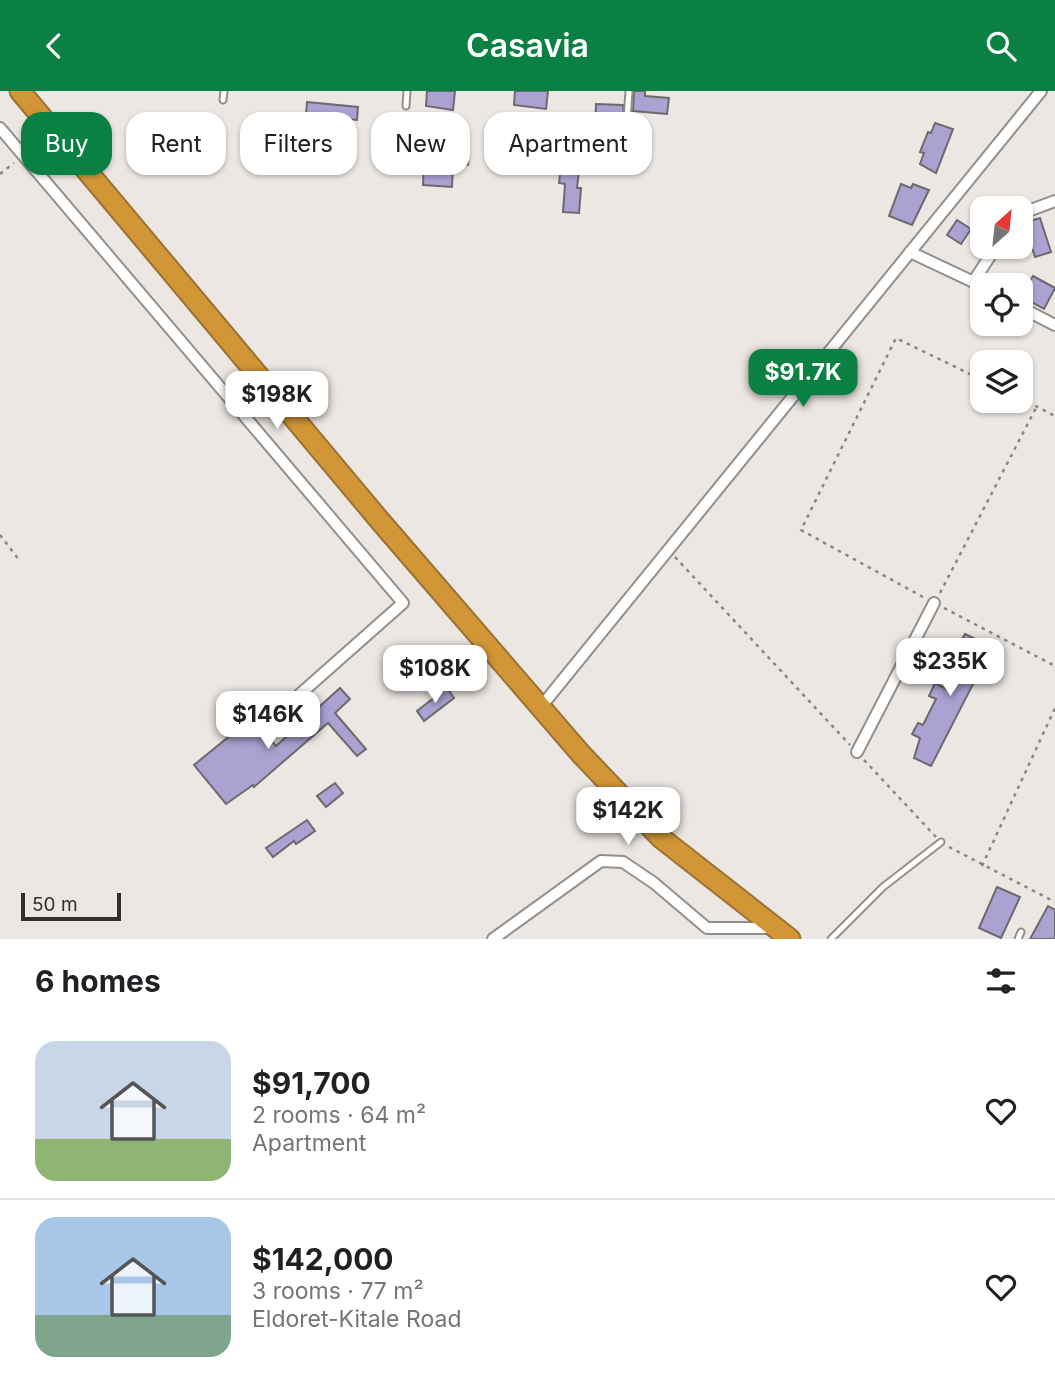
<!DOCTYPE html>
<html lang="en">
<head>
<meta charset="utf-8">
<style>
	body { margin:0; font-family:Inter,sans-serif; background:#f6f6f6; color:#202124; height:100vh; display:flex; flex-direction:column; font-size:26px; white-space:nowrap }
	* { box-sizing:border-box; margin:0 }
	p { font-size:23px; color:#757577 }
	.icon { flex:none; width:38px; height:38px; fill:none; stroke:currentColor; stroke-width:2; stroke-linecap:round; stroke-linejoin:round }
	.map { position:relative; height:848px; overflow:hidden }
	.drawer { display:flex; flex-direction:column; background:#fff; flex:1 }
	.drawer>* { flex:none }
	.top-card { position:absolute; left:21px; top:21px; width:700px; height:63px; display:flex; gap:14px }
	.needle { width:46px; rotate:27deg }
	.tools { position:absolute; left:970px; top:105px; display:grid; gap:14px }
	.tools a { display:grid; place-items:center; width:63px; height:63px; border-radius:14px; background:#fff; box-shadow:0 2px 5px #0004; font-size:35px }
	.scale { position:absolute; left:21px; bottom:18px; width:100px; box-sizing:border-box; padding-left:7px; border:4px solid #312e2d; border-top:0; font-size:19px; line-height:24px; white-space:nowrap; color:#312e2d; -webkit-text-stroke:5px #ede7e3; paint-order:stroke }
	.price { position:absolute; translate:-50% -60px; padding:0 16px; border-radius:14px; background:#fff; color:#222; font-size:23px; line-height:46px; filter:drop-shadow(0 2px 4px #0008) }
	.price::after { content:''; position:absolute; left:50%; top:42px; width:21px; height:16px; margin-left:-10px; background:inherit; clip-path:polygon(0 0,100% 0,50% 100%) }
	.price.on { background:#0b8043; color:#fff }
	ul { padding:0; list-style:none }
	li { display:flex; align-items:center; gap:21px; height:175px; padding:0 35px }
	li+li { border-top:2px solid #e0e0e0 }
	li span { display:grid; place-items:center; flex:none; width:196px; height:140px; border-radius:21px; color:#555 }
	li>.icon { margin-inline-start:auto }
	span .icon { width:84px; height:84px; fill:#fffc; stroke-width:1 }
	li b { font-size:30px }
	h2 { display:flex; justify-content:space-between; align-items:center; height:84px; padding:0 35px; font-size:30px }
	.pill { padding:0 24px; border-radius:21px; background:#fff; box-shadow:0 2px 5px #0004; font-size:24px; line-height:63px }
	.pill.on { background:#0b8043; color:#fff }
	header { display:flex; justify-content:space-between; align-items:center; height:91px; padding:0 35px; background:#0b8043; color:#fff; font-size:32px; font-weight:600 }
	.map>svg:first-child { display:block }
	.building { fill:#aba2d2; stroke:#6a6a6f; stroke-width:2 }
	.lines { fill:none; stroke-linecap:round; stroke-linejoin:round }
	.lane-casing { stroke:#958f8b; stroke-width:9 }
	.street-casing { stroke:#958f8b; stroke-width:14 }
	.highway-casing { stroke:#9a7234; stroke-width:23 }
	.path { stroke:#8b8684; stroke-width:2.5; stroke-dasharray:3.5 5; stroke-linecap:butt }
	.lane { stroke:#fff; stroke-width:5 }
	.street { stroke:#fff; stroke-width:10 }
	.highway { stroke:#d29637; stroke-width:19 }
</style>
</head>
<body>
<header><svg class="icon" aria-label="back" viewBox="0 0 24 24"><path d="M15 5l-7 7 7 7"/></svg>Casavia<svg class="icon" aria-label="search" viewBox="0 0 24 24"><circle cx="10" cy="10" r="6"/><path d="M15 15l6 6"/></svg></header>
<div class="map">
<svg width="1055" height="848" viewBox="0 0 1055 848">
	<rect width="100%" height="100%" fill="#ede7e3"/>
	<g class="building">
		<path d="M427 0H455L453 19 426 15Z"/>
		<path d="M515 0H548L546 18 514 14Z"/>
		<path d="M634 0H645V5L669 7 667 23 633 20Z"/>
		<path d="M307 11 358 16 357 29 306 24Z"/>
		<path d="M596 13 623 14 626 56 594 54Z"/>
		<path d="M935 32 953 38 936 82 920 73 924 62 920 61 928 41 931 42Z"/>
		<path d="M435 36 455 38 454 58 469 59 468 74 453 73 452 96 423 94 424 68 404 67 406 40 435 42Z"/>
		<path d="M568 52 582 53 577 97H581L579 122 563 121 565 93 559 92 561 75H567Z"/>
		<path d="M901 93 911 97 913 93 929 99 912 134 889 125Z"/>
		<path d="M1040 127 1051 161 1035 166 1024 132Z"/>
		<path d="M957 129 971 138 961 153 947 144Z"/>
		<path d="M1033 185 1055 197 1044 218 1022 206 1024 203 1020 200 1024 186 1030 190Z"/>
		<path d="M965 543 992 556 931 675 914 667 920 647 912 643 918 632 923 634 936 608 929 605 935 592 946 598 956 578 947 573Z"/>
		<path d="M340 597 350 608 335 622 366 658 357 665 328 632 254 696 253 694 226 713 194 674 237 639 241 644 256 631 276 655Z"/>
		<path d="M447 597 454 607 424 630 417 620Z"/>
		<path d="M335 692 343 702 326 716 317 705Z"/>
		<path d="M307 729 315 740 296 753 294 750 273 766 266 757Z"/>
		<path d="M997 796 1020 806 1001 847 979 837Z"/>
		<path d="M1048 815 1055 819V848H1030Z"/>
	</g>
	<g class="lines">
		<defs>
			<g id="lane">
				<path d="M223 9 224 0"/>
				<path d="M406 15 407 0"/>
				<path d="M627 29 629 0"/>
				<path d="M831 848 883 796 941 751"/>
				<path d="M1018 848 1021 841"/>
			</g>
			<g id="street">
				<path d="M0 37 403 512 273 627"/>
				<path d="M1020 123 1055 110"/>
				<path d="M910 161 982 195"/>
				<path d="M973 191 996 156"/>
				<path d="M1020 216 1055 234"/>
				<path d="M540 617 1041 0"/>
				<path d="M857 661 934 512"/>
				<path d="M493 848 601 770 623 771 654 792 707 837H773"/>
			</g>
			<path id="highway" d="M20 0 381 431 581 663 661 747 790 848"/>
		</defs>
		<use href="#lane" class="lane-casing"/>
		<use href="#street" class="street-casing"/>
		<use href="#highway" class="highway-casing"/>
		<g class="path">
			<path d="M0 83 14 72"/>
			<path d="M1020 307 1055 325"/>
			<path d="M0 444 19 469"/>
			<path d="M675 466 850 654"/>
			<path d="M940 502 1037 315"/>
			<path d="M923 506 801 439 896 247 982 289"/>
			<path d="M944 517 1055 575"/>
			<path d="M864 669 936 746"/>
			<path d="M949 756 1055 811"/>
			<path d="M982 775 1055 617"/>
		</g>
		<use href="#lane" class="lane"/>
		<use href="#street" class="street"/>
		<use href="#highway" class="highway"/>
	</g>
</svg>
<div class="tools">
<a><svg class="needle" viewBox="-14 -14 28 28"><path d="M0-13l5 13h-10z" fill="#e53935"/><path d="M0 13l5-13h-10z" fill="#757577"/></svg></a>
<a><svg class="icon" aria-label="locate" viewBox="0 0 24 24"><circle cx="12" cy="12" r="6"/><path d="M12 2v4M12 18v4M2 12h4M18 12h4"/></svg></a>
<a><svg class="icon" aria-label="layers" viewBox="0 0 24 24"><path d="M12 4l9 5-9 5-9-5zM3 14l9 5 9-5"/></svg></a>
</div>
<div class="scale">50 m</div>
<b class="price on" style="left:803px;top:318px">$91.7K</b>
<b class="price" style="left:277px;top:340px">$198K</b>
<b class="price" style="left:950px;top:607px">$235K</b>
<b class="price" style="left:435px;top:614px">$108K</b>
<b class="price" style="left:268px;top:660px">$146K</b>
<b class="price" style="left:628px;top:756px">$142K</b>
<div class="top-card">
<a class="pill on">Buy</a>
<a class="pill">Rent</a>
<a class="pill">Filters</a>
<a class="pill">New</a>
<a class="pill">Apartment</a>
</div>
</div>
<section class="drawer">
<h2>6 homes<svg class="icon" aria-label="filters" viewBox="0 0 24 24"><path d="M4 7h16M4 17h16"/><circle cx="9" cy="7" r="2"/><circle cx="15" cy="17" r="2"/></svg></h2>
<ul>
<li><span style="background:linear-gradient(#c9d6e8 70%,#8fb573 0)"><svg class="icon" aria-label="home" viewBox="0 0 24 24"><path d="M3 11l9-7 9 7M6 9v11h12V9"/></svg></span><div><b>$91,700</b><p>2 rooms · 64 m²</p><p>Apartment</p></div><svg class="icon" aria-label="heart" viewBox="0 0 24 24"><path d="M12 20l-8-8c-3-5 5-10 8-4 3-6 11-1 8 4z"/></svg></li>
<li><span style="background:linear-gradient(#a9c7e8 70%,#7fa58c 0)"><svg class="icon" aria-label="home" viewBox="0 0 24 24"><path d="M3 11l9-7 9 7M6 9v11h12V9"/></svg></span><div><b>$142,000</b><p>3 rooms · 77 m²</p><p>Eldoret-Kitale Road</p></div><svg class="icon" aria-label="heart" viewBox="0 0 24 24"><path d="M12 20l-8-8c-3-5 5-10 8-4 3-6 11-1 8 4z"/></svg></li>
</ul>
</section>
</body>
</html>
